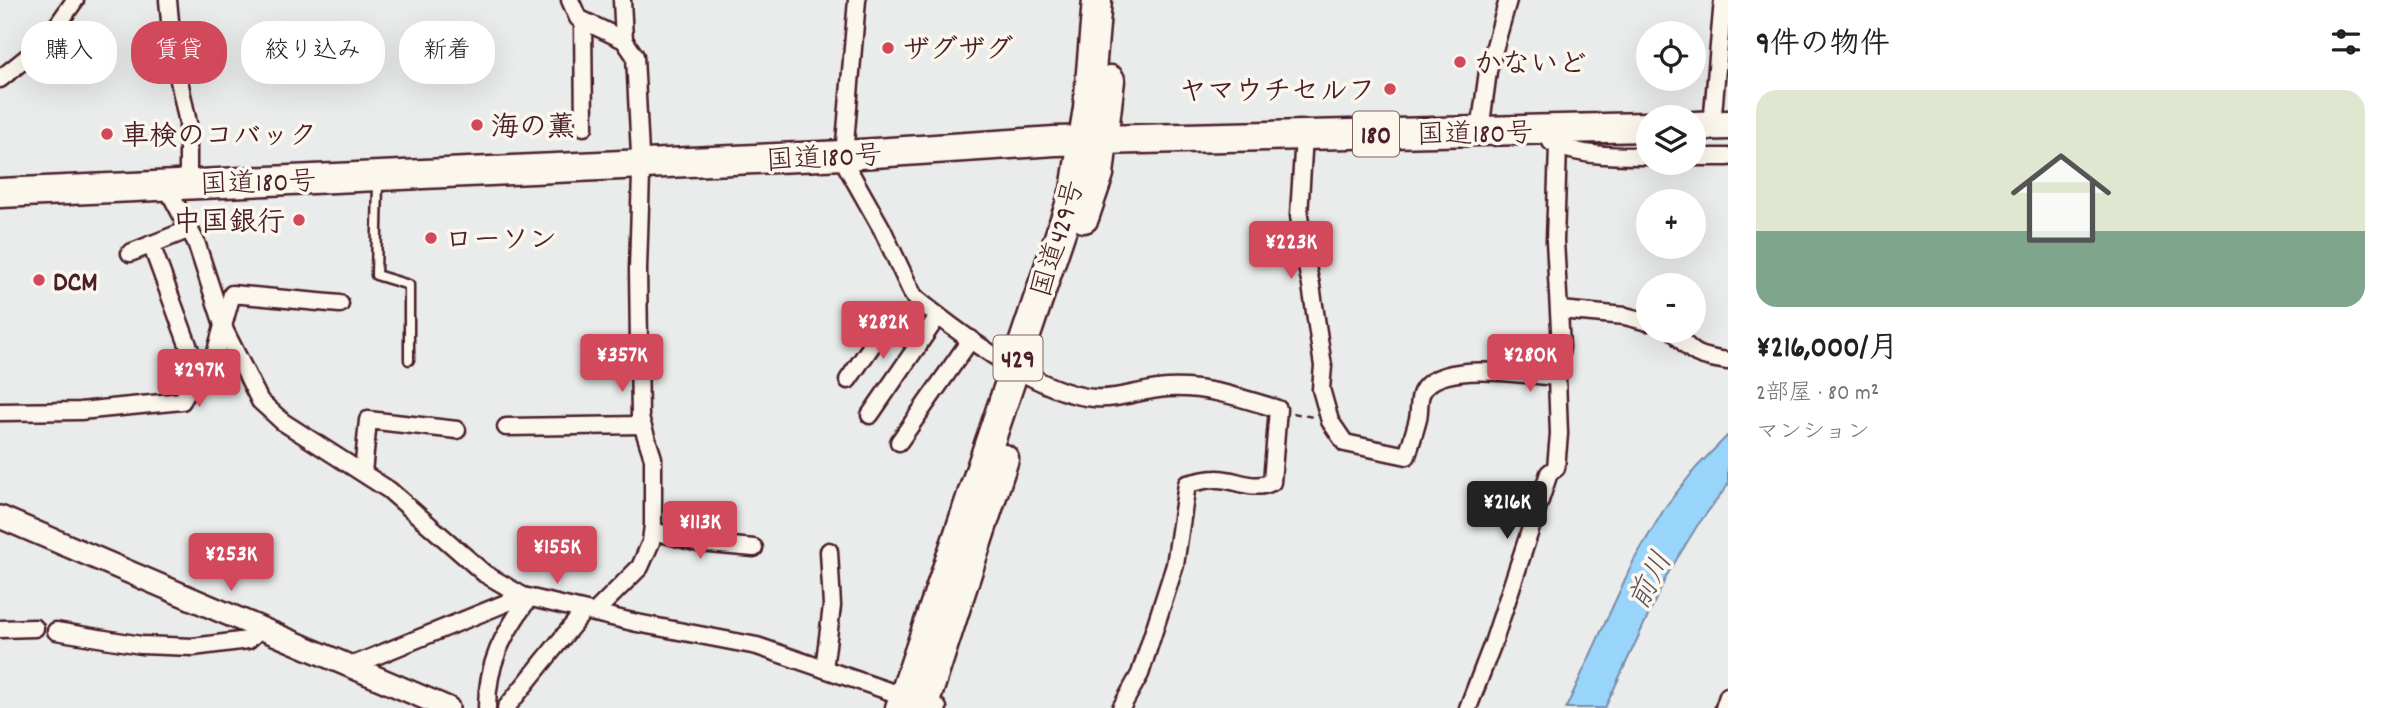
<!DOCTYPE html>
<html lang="ja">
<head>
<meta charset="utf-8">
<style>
	body { margin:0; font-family:Dekko,"Klee One",sans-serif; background:#f2f2f2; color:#202124; height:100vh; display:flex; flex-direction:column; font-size:26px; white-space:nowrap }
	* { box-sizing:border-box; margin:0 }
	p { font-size:23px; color:#757577 }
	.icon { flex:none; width:38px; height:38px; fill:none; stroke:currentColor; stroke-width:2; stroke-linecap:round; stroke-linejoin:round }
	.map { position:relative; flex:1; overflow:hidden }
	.details { display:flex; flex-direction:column; background:#fff; width:665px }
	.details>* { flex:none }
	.banner { position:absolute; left:21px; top:21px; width:665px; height:63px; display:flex; gap:14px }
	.tools { position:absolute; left:1636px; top:21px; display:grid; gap:14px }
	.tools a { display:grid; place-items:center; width:70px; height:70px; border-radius:50%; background:#fff; box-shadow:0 7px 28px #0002; font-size:35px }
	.price { position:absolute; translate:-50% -60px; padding:0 16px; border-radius:7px; background:#d1495b; color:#fff; font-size:23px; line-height:46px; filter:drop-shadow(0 2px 4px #0008) }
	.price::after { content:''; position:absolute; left:50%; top:42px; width:21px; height:16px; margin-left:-10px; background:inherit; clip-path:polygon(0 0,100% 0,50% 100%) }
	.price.on { background:#222; color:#fff }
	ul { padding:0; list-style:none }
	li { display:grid; align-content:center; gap:14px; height:371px; padding:0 28px }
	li+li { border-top:2px solid #e0e0e0 }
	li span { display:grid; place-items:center; height:217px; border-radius:21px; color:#555 }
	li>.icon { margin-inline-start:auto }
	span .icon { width:126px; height:126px; fill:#fffc; stroke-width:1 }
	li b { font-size:30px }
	h2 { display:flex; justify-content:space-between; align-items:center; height:84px; padding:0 28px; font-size:30px }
	.pill { padding:0 24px; border-radius:28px; background:#fff; box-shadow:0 7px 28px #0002; font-size:24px; line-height:63px }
	.pill.on { background:#d1495b; color:#fff }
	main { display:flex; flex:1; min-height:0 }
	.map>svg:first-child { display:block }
	.water { fill:#99d5fa; stroke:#798ca7; stroke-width:2 }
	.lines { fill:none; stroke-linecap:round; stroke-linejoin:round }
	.service-casing { stroke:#4a1f2b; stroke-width:13 }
	.minor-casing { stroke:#4a1f2b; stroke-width:21 }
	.tertiary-casing { stroke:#4a1f2b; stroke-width:26 }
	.trunk-casing { stroke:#4a1f2b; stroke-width:33 }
	.path { stroke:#4a1f2b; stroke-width:2.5; stroke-dasharray:7 5; stroke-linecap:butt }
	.service { stroke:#fbf7ec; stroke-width:8 }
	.minor { stroke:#fbf7ec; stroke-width:16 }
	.tertiary { stroke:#fbf7ec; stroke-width:21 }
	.trunk { stroke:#fbf7ec; stroke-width:28 }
	.poi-dot { fill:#d1495b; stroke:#fbf7ec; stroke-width:2.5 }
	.labels { text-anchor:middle; stroke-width:7; stroke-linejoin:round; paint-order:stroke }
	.shield { fill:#fbf7ec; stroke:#7f6065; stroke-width:2 }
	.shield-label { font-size:26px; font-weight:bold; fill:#4a1f2b }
	.poi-label { font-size:28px; font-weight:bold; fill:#4a1f2b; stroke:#fbf7ec; text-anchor:start }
	.street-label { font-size:28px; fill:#4a1f2b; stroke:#fbf7ec }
	.water-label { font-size:30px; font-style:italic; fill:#5e4c5f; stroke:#fbf7ec }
</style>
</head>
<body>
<main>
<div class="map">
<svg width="1728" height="708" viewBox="0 0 1728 708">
	<rect width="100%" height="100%" fill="#eaecec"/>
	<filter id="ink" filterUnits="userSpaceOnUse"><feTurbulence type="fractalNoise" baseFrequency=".0143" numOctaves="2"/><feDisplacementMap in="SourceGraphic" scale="14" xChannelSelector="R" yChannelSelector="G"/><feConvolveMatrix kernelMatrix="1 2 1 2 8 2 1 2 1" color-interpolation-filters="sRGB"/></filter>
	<g filter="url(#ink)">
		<path class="water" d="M1728 435V485L1697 526 1667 575 1605 708H1566L1634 560 1666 506 1696 468Z"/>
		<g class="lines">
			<defs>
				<path id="service" d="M378 182 376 275 409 285V360"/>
				<g id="minor">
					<path d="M168 0 173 52 188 123V184"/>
					<path d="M570 0 578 18 624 40 635 56 641 174 638 269 640 418 653 458V525L651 542 640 567 594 613"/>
					<path d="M622 0 624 40"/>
					<path d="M857 0 844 155 847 167 882 229 913 295 918 300C960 334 1040 394 1094 398 1120 400 1143 389 1168 388 1207 386 1241 398 1278 409L1272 482C1252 492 1235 478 1216 479 1206 479 1196 482 1187 484L1175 565 1140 674 1121 708"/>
					<path d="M583 21 584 127"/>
					<path d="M0 79 45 43 75 0"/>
					<path d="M1712 125 1723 0"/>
					<path d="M1480 131 1488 71 1508 0"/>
					<path d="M1304 136 1299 215 1303 249 1311 285 1323 366 1321 389 1330 421 1345 443 1407 456C1411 443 1415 431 1418 419 1420 410 1418 400 1422 392 1439 359 1525 375 1557 377L1561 347 1555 241 1558 146"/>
					<path d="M1551 142C1577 157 1619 156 1648 156"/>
					<path d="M1694 157H1728"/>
					<path d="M170 185 172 197 196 242 225 331 260 401 283 422 389 490 485 574 523 596 637 623 757 646 938 708"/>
					<path d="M151 244 198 372"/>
					<path d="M130 253 190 229"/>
					<path d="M1560 310 1625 316 1648 322"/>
					<path d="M1674 331C1692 355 1699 357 1728 361"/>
					<path d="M848 380 886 325 919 345"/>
					<path d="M0 412 80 411 182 401C191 386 198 366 214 358L232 294 340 304"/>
					<path d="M870 415 938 316"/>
					<path d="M506 427 642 425"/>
					<path d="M899 442 971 339"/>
					<path d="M363 473 368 420 457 430"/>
					<path d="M653 531 699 543 754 548"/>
					<path d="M0 629 35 628"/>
					<path d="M56 631 141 645 193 647 248 640 261 628"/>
					<path d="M351 666 523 596"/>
					<path d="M824 669 832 606 829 551"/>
					<path d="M487 708C487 663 503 634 529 598"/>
					<path d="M506 708 584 611"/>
					<path d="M1468 708 1493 643 1549 473 1556 468 1559 434 1557 377"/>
					<path d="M1724 708 1728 696"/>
				</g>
				<path id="tertiary" d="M0 517 448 708"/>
				<g id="trunk">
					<path d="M1694 126 1728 125"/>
					<path d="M0 193 844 155 1055 141 1648 127"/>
					<path d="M1084 218 1099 174 1110 80"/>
					<path d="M900 708 1075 190 1088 108 1097 0"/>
					<path d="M923 708 1004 459"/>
				</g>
			</defs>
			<use href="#service" class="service-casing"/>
			<use href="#minor" class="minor-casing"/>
			<use href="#tertiary" class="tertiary-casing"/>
			<use href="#trunk" class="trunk-casing"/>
			<path class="path" d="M1293 413 1313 417"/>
			<use href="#service" class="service"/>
			<use href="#minor" class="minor"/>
			<use href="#tertiary" class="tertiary"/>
			<use href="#trunk" class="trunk"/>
		</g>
	</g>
	<g class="poi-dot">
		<circle cx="888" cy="48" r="7"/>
		<circle cx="1460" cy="62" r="7"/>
		<circle cx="1390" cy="89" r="7"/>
		<circle cx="477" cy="125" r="7"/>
		<circle cx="107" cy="134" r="7"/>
		<circle cx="299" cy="220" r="7"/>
		<circle cx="431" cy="238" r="7"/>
		<circle cx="39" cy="280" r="7"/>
	</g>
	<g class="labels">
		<g class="shield">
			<rect x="1353" y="111.5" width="46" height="45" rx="5"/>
			<rect x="993.5" y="335.5" width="49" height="45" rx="5"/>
		</g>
		<g class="shield-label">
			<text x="1376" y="143">180</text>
			<text x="1018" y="367">429</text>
		</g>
		<g class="poi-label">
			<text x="902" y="58">ザグザグ</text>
			<text x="1474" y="72">かないど</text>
			<text x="1376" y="99" text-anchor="end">ヤマウチセルフ</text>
			<text x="491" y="135">海の薫</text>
			<text x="121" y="144">車検のコバック</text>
			<text x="285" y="230" text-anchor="end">中国銀行</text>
			<text x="445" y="248">ローソン</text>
			<text x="53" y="290">DCM</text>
		</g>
		<g class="street-label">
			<text transform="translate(1475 132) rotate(-1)" y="10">国道180号</text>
			<text transform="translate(824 156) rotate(-3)" y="10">国道180号</text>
			<text transform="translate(258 181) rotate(-2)" y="10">国道180号</text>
			<text transform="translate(1056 238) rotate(-73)" y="10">国道429号</text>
		</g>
		<g class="water-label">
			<text transform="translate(1649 580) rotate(-63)" y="10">前川</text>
		</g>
	</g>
</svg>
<div class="tools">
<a><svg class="icon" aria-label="locate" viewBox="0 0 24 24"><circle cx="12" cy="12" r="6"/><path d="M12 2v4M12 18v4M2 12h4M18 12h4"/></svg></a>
<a><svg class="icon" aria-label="layers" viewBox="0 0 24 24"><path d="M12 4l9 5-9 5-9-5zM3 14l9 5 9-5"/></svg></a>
<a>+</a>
<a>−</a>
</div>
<b class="price" style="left:1291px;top:281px">¥223K</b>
<b class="price" style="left:883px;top:361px">¥282K</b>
<b class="price" style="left:622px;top:394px">¥357K</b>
<b class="price" style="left:1530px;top:394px">¥280K</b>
<b class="price" style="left:199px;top:409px">¥297K</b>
<b class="price on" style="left:1507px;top:541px">¥216K</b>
<b class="price" style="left:700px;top:561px">¥113K</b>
<b class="price" style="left:557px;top:586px">¥155K</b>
<b class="price" style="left:231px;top:593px">¥253K</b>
<div class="banner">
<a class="pill">購入</a>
<a class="pill on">賃貸</a>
<a class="pill">絞り込み</a>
<a class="pill">新着</a>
</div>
</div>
<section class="details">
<h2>9件の物件<svg class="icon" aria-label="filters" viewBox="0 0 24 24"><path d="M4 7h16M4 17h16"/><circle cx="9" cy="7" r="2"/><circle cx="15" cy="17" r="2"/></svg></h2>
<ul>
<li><span style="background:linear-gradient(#dfe7d0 65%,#7fa58c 0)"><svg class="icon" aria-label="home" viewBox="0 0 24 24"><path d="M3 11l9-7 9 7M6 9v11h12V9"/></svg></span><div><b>¥216,000/月</b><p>2部屋 · 80 m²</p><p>マンション</p></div></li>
</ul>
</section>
</main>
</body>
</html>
